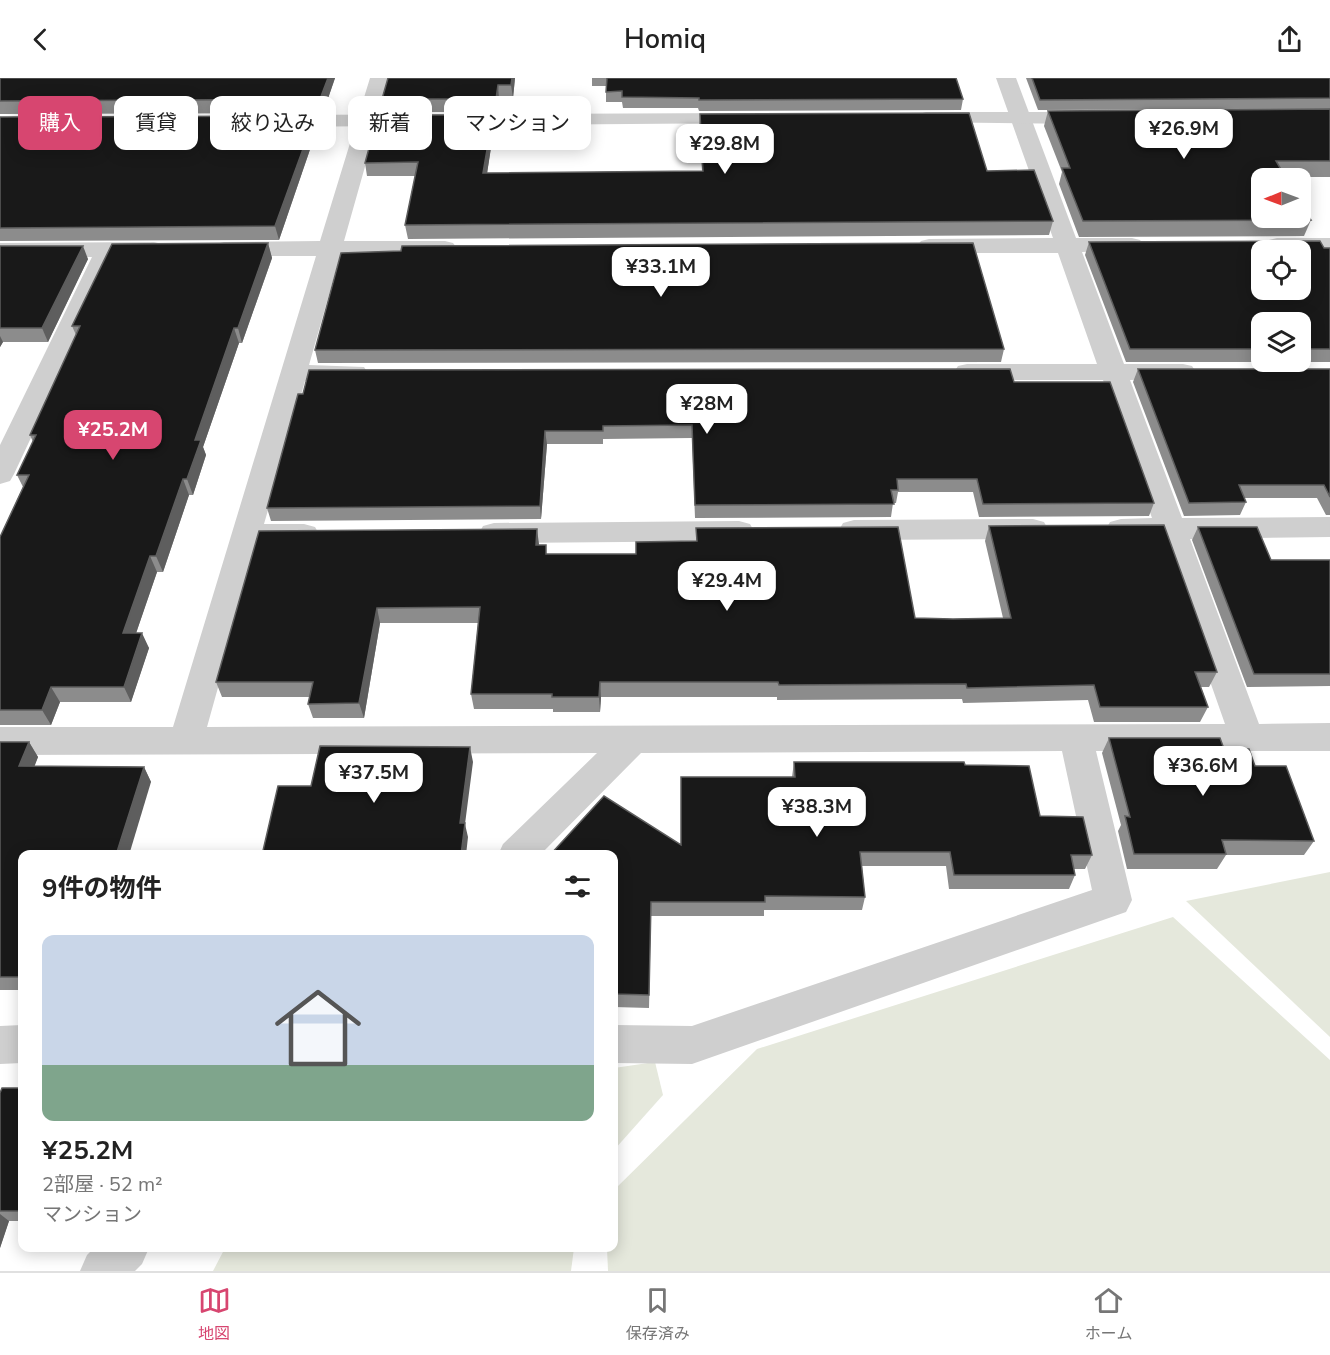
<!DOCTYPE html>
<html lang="ja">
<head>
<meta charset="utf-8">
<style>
	body { margin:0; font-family:"Nunito Sans","Noto Sans JP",sans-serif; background:#f6f6f6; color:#222; height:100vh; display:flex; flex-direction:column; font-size:22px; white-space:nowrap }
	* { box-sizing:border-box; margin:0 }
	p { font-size:20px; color:#767676 }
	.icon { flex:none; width:33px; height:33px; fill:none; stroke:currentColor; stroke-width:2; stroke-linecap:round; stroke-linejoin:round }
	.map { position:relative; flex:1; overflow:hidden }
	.panel { position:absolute; left:18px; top:772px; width:600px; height:402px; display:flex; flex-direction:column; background:#fff; border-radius:12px; box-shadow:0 3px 15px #0003 }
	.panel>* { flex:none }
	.guide { position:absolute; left:18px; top:18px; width:600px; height:54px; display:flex; gap:12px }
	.needle { width:39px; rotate:269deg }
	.fabs { position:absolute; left:1251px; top:90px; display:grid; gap:12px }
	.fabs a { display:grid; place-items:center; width:60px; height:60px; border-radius:12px; background:#fff; box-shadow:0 3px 15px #0003; font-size:30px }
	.price { position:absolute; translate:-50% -51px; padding:0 14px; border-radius:12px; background:#fff; color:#222; font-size:20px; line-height:39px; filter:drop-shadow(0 2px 3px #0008) }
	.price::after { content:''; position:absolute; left:50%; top:36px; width:18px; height:14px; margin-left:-9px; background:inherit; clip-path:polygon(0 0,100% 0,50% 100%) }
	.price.on { background:#d74670; color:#fff }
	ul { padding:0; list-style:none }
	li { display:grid; align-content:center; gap:12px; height:318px; padding:0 24px }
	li+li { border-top:2px solid #e0e0e0 }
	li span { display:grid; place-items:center; height:186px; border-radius:12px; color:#555 }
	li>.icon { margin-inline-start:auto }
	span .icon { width:108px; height:108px; fill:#fffc; stroke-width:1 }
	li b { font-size:26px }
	h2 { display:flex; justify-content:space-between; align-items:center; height:72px; padding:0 24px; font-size:26px }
	.chip { padding:0 21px; border-radius:12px; background:#fff; box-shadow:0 3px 15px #0003; font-size:21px; line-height:54px }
	.chip.on { background:#d74670; color:#fff }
	header { display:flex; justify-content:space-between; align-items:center; height:78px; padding:0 24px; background:#fff; font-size:27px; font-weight:600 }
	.menu { display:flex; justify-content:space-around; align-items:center; height:84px; border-top:2px solid #e0e0e0; background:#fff; font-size:16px; color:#767676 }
	.menu a { display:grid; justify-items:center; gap:3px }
	.menu .on { color:#d74670 }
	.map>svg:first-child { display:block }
	.green { fill:#e5e8dc }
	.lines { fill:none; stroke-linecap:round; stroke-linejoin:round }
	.minor { fill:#cfcfcf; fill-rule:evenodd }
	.tertiary { fill:#cfcfcf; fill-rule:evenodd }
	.wall { fill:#8c8c8c; fill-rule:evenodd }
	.shaded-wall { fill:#5e5e5e }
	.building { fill:#191919; stroke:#5e5e5e; stroke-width:1.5; fill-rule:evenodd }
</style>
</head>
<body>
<header><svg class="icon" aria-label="back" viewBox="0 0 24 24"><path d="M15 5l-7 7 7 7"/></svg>Homiq<svg class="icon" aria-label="share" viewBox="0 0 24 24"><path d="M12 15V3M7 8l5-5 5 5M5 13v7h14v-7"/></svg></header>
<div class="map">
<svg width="1330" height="1193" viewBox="0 0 1330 1193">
	<rect width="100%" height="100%" fill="#fff"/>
	<g class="green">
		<path d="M1330 794V959L1186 823Z"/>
		<path d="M1173 839 1330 982V1193H608L607 1170H614V1112L757 971Z"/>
		<path d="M655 984 663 1017 614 1072V990Z"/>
		<path d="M225 1170H574L571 1193H213Z"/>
	</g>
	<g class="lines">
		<g class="minor">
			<path d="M370 0H390L344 163H445L453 165 457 170 453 175 445 177 340 178 309 287 364 289 368 295 364 301 305 303 264 446H304L315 449 319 456 315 463 304 466H258L207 649 1225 646 1160 461H1121L1110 458 1106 451 1110 444 1121 441 1152 440 1103 302H967L958 300 954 294 958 288 967 286H1097L1058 175H929L921 173 917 168 921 163 929 161 1053 160 996 0H1016L1076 160H1132L1140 162 1144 167 1140 172 1082 174 1124 286H1183L1192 288 1196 294 1192 300 1130 302 1182 440 1330 439V459L1190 461 1259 646 1330 645V673H1096L1132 822 1126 834 692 986 614 985V947L692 948 1092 812 1062 673 641 675 540 777H498L503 766 597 675 0 677V649H173L316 178H224L216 176 212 171 216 166 224 164 320 163Z"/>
			<path d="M1277 160H1330V174L1269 172 1265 167 1269 162Z"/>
			<path d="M154 164 162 166 166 171 162 176 116 178 14 396 10 403 0 406V367L92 179H0V165Z"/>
			<path d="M1033 441 1044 444 1048 451 1044 458 1033 461 854 462 843 459 839 452 843 445 854 442Z"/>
			<path d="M739 443 750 446 754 453 750 460 739 463 494 465 483 462 479 455 483 448 494 445Z"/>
			<path d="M22 947V985L0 986V948Z"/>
			<path d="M94 1170H149L142 1186 135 1193H80L87 1177Z"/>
		</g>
		<g class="tertiary">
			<path d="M926 34H1090L1097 36 1101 40 1097 44 1090 46 919 44 915 40 919 36Z"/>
			<path d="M745 35 752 37 756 41 752 45 272 49 264 48 261 43 264 38 272 37Z"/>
		</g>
	</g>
	<g class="wall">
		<path d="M0 0H335L323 35 0 36Z"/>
		<path d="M515 0 513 20H499L497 34H384L382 21Z"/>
		<path d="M592 0H956L963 21 961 32 699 33 698 30H623L622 24H606V8H592Z"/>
		<path d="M1026 0H1330V31L1038 32Z"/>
		<path d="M1330 31V99H1285L1311 142 1304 158 1079 159 1059 106 1062 94 1044 48 1048 33Z"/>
		<path d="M700 36 987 93 1053 143 1049 157 408 161 405 147 415 98H367L365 85 493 37 494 50 487 95 702 93 699 50Z"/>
		<path d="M0 39 317 51 279 162 0 163Z"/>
		<path d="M1089 164 1330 170V284H1126L1085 177ZM1262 244H1300V284H1262Z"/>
		<path d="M268 165 272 180 242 265H239L203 369 206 377 193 417H189L163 494H157L136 555 149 570 131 624H60L51 647H0V459L23 409 17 397 33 364 30 357 76 257 72 248Z"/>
		<path d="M0 168 88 181 48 264H3L0 269Z"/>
		<path d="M401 173 1004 271 1001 284 318 285 315 272Z"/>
		<path d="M1138 291H1330V437H1326L1317 420H1244L1246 424 1240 437 1184 438 1133 304Z"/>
		<path d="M1014 304 1154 425 1149 438 979 439 973 414H898L896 425H893L891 439 695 440 692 360 603 361V366H547L541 441 271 443 267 430 298 316Z"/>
		<path d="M989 448 1217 594 1209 609H1201L1208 629 1200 644H1094L1088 622 963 625 962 621 777 622V619H601L600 634H553V631H474L471 616 478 545H380L364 640H313L308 626 310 619H222L216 604 259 453 539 467 547 476H636L696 463V450L915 540 953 541 1003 540 985 463Z"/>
		<path d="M1198 449 1271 482H1330V608L1247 609 1192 462Z"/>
		<path d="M1109 660 1224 671 1255 688 1314 763 1304 777H1226L1217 791H1127L1118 753 1121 747 1102 675Z"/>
		<path d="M0 664H29L38 679 34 688 144 689 151 704 22 777V912H0Z"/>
		<path d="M794 684 965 687 1040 738 1092 777 1085 791H1074L1075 797 1069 811H949L946 788H862L865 819 862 832H764V838H651L649 930 614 929V777L681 766 792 699Z"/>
		<path d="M22 1010V1143H9L0 1170V1015Z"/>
	</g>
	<g class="shaded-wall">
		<path d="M328 0H335L323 35 320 21Z"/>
		<path d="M512 0H515L513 20 511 7Z"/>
		<path d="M498 7 499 20 497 34 496 21Z"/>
		<path d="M493 37 494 50 485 109 483 95Z"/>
		<path d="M315 38 317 51 279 162 275 148Z"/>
		<path d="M268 165 272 180 242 265 238 250Z"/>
		<path d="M83 168 88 181 48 264 42 250Z"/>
		<path d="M234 250 239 265 203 369 206 377 193 417 187 401 195 362Z"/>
		<path d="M0 258 3 264 0 269Z"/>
		<path d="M545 353 547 366 541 441 540 428Z"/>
		<path d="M183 401 189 417 163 494 156 478Z"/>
		<path d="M537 451 539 466 538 482 536 467Z"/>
		<path d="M150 478 157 494 131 570 123 555Z"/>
		<path d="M377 530 380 545 364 640 359 625Z"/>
		<path d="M142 555 149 570 131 624 124 609Z"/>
		<path d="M600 604 601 619 600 634 599 619Z"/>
		<path d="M51 609 60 624 51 647 42 632Z"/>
		<path d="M29 664 38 679 29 703 19 688Z"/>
		<path d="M470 669 473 684 465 746 468 759 466 777H461L460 745Z"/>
		<path d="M144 689 151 704 129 777H116Z"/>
		<path d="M0 1136 9 1143 0 1170Z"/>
	</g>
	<g class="building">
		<path d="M0 0H328L320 21 0 23Z"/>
		<path d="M388 0H512L511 7H498L496 21H382Z"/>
		<path d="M607 0H956L963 21 699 22V20L622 19V13L606 14Z"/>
		<path d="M1032 0H1330V20L1040 22Z"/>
		<path d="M1330 31V83H1276L1286 100H1262V140H1300V125L1311 142 1083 143 1062 90H1070L1048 33Z"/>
		<path d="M969 35 987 93 1034 92 1053 143 405 147 418 84 365 85 378 37H493L483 95 703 93 700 36Z"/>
		<path d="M315 38 275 148 0 150V39Z"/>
		<path d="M1320 163 1324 170H1330V271H1300V244H1262V271H1130L1089 164ZM1262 172H1300V212H1262Z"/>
		<path d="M268 165 238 250H234L195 362H201L187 401H183L156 478H150L123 555H142L124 609H51L42 632H0V459L29 397H17L36 357H30L80 248H72L112 166Z"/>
		<path d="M973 165 1004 271 315 272 341 175 401 173 402 168Z"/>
		<path d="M0 168H83L42 250H0Z"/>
		<path d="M1010 291 1014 304H1110L1154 425 983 426 977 401H897L898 412H891L894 426 695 427 692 347 603 348V353H545L540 428 267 430 298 316H303L309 292Z"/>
		<path d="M1138 291H1330V419L1324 407H1239L1246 424 1189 425Z"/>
		<path d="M1164 447 1217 594H1195L1208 629H1100L1094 607 967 610 966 606 779 607 778 604H600L599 619H552V616H471L480 529 377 530 359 625 308 626 313 604H216L259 453 537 451 536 467H546V476H636V464L697 463 696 450 898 449 915 540 953 541 1011 540 989 448Z"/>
		<path d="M1198 449H1257L1271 482H1330V596H1254Z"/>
		<path d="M1109 660H1220L1224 671H1249L1255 688H1286L1314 763 1222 762 1226 776H1134L1125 738 1130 739Z"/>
		<path d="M0 664H29L19 688 144 689 116 777H22V899H0Z"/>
		<path d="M320 668 470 669 460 745H465L461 777H262L278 708H311Z"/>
		<path d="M794 684H964L965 687 1029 688 1040 738 1083 739 1092 777H1071L1075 797H954L950 774H860L865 819 765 818V824H651L649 917 614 916V777H550L604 718 681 767V699H795Z"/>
		<path d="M2 1010H22V1133H0V1015Z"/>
	</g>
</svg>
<div class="fabs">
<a><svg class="needle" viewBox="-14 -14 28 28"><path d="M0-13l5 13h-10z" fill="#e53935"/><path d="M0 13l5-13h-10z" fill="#767676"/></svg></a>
<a><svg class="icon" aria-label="locate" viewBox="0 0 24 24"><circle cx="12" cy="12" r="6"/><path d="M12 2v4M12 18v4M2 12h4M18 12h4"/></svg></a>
<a><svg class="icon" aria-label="layers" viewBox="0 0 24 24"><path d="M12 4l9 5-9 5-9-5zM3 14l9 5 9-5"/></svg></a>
</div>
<b class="price" style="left:1184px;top:82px">¥26.9M</b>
<b class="price" style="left:725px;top:97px">¥29.8M</b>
<b class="price" style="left:661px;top:220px">¥33.1M</b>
<b class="price" style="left:707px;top:357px">¥28M</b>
<b class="price on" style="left:113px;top:383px">¥25.2M</b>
<b class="price" style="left:727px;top:534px">¥29.4M</b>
<b class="price" style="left:1203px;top:719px">¥36.6M</b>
<b class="price" style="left:374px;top:726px">¥37.5M</b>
<b class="price" style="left:817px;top:760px">¥38.3M</b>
<div class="guide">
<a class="chip on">購入</a>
<a class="chip">賃貸</a>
<a class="chip">絞り込み</a>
<a class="chip">新着</a>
<a class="chip">マンション</a>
</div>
<section class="panel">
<h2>9件の物件<svg class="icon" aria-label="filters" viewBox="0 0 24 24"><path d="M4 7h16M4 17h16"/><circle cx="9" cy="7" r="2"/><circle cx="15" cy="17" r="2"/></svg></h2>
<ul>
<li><span style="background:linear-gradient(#c9d6e8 70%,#7fa58c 0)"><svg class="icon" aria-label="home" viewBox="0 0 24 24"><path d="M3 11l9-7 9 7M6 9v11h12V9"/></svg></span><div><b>¥25.2M</b><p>2部屋 · 52 m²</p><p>マンション</p></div></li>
</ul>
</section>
</div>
<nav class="menu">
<a class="on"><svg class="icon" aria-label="map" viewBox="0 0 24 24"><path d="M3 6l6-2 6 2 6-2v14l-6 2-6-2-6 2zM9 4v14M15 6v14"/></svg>地図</a>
<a><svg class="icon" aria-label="saved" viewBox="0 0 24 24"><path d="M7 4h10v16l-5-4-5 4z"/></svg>保存済み</a>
<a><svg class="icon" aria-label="home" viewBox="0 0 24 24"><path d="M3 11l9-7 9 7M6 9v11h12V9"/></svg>ホーム</a>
</nav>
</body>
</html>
